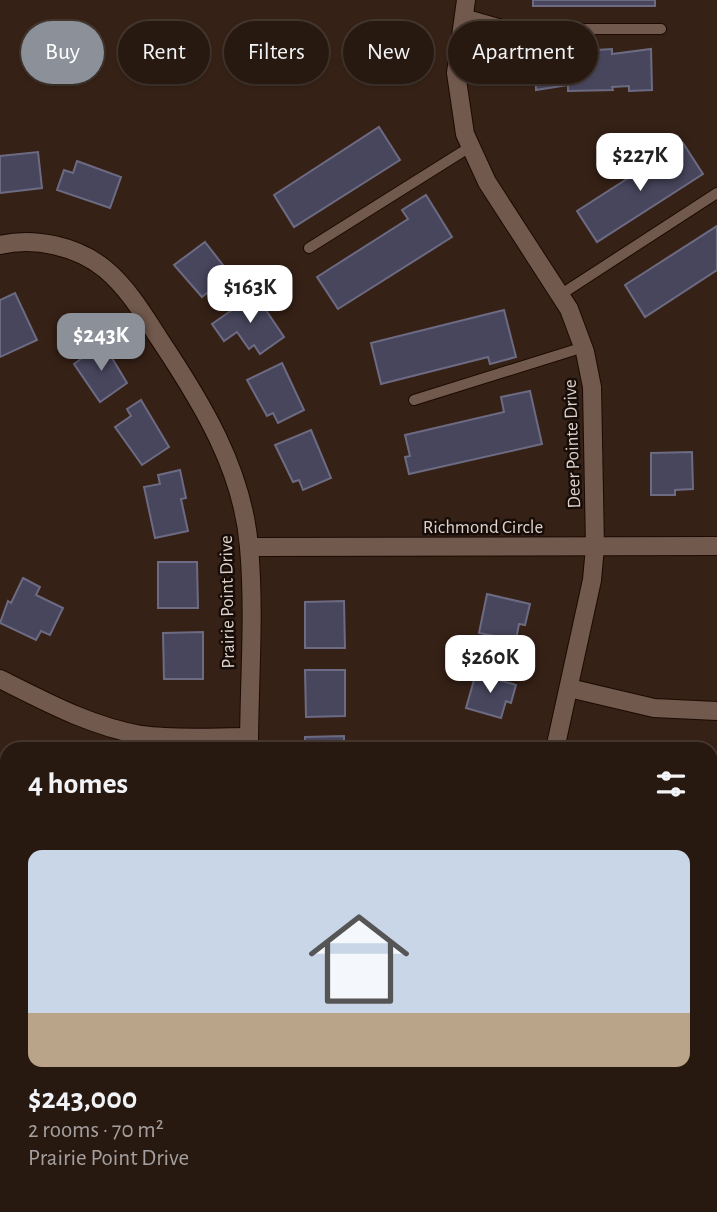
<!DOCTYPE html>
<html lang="en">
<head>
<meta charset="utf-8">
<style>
	body { margin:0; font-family:"Alegreya Sans",sans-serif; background:#302219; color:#f1f3f6; height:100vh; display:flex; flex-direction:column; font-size:26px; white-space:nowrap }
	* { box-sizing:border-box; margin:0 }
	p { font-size:23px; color:#a5a09f }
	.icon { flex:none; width:38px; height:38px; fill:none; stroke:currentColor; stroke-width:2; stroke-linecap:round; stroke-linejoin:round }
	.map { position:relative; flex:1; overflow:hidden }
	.sheet { position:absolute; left:0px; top:742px; width:718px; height:471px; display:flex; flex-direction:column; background:#281910; border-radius:21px 21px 0 0; box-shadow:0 2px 5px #0004,0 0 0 2px #443830 }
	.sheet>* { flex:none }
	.banner { position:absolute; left:21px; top:21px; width:676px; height:63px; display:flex; gap:14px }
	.price { position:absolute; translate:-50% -60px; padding:0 16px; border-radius:14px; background:#fff; color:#222; font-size:23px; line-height:46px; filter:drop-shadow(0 2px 4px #0008) }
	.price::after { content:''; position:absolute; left:50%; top:42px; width:21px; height:16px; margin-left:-10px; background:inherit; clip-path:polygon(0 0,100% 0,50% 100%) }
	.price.active { background:#8c9099; color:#fff }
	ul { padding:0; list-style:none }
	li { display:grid; align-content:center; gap:14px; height:371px; padding:0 28px }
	li span { display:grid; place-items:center; height:217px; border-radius:14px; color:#555 }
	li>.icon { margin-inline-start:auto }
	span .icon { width:126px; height:126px; fill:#fffc; stroke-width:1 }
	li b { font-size:30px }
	h2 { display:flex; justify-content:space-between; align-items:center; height:84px; padding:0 28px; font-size:30px }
	.chip { padding:0 24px; border-radius:32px; background:#281910; box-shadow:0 2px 5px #0004,0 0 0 2px #443830; font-size:24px; line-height:63px }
	.chip.active { background:#8c9099; color:#fff }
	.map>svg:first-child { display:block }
	.built { fill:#43281c }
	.building { fill:#47465d; stroke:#6c6b83; stroke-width:2 }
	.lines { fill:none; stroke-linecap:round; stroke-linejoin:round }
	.service-casing { stroke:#1c0a03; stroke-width:12 }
	.minor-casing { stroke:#1c0a03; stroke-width:20 }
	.service { stroke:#71594d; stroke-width:10 }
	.minor { stroke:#71594d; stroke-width:18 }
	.labels { text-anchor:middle; stroke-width:5; stroke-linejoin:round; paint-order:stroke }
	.street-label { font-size:19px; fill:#dfd1ca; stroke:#160d09 }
</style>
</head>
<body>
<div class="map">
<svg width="717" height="1212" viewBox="0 0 717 1212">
	<rect width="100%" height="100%" fill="#362116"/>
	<path class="built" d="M0 910H7V1206H93V1212H0Z"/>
	<g class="building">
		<rect x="533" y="0" width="122" height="6"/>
		<path d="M593 46V53L596 50 612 49V54L651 49 652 90 629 91V86L612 87 613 90 568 91V85L536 90 535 49H554L556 52 555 48H572L573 51V47Z"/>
		<path d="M379 127 400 160 294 227 274 195Z"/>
		<path d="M683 143 703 174 597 242 577 211Z"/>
		<path d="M38 152 42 188 0 193V156Z"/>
		<path d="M77 161 121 177 110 208 57 190 64 170 73 173Z"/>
		<path d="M426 195 452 237 338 309 317 277 408 219 402 210Z"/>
		<path d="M717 226V270L645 317 625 285Z"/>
		<path d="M205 242 237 283 213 301 207 293 202 297 174 265Z"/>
		<path d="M15 293 37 340 0 357V300Z"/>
		<path d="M255 294 284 337 260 354 254 345 249 349 237 332 224 341 212 324Z"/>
		<path d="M504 310 516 357 490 364 488 357 381 384 371 343Z"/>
		<path d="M103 343 127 383 100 402 74 364Z"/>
		<path d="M282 363 304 410 278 423 273 413 267 416 247 380Z"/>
		<path d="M530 391 542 444 409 474 405 457 410 456 405 435 504 412 501 397Z"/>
		<path d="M141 400 169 447 142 465 115 427 131 416 127 409Z"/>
		<path d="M311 430 331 478 303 490 299 480 293 482 275 445Z"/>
		<path d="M692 452 693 489 675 490V495H651V453Z"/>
		<path d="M180 470 186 498 181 499 188 531 155 538 144 487 160 484 158 475Z"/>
		<path d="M158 562H197L198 608H158Z"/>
		<path d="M23 578 40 587 36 595 63 608 50 635 41 631 36 640 0 623 8 601 11 603Z"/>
		<path d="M487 594 530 604 525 625 519 624 514 650 493 645 495 636 479 633Z"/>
		<path d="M344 601 345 648H305V602Z"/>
		<path d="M203 632V679H164L163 633Z"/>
		<path d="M305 670H345V716L306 717Z"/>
		<path d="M476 673 516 685 511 703 506 701 501 718 466 708Z"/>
		<path d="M344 736V749H305V737Z"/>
		<rect x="457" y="742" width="39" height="7"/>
		<rect x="710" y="763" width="7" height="38"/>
		<path d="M147 1206H187V1212H148Z"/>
	</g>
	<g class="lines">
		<defs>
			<g id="service">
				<path d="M464 14 516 29H661"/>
				<path d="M309 248 470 147"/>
				<path d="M560 295 717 193"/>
				<path d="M414 400 584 347"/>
			</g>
			<g id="minor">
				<path d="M466 0 456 73 465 134 487 182 569 309 585 352 592 387 595 547 592 580 555 749"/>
				<path d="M0 245C35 237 77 246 105 269 128 288 144 315 160 340 202 403 243 470 249 547 255 614 249 683 249 749"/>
				<path d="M249 547 717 546"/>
				<path d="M0 679C46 702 90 726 141 735 176 740 214 737 249 737"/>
				<path d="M569 688 654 708 717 711"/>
				<path d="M249 1206V1212"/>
				<path d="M551 1212V1206"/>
			</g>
		</defs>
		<use href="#service" class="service-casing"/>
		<use href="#minor" class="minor-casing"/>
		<use href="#service" class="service"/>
		<use href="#minor" class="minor"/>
	</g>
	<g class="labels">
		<g class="street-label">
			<text transform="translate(571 444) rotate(-92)" y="7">Deer Pointe Drive</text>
			<text x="483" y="533">Richmond Circle</text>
			<text transform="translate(226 602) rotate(-91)" y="7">Prairie Point Drive</text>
		</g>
	</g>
</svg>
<b class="price" style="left:640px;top:193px">$227K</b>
<b class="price" style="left:250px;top:325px">$163K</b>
<b class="price active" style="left:101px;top:373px">$243K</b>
<b class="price" style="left:490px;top:695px">$260K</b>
<div class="banner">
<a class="chip active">Buy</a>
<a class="chip">Rent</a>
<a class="chip">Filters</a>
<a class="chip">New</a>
<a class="chip">Apartment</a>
</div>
<section class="sheet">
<h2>4 homes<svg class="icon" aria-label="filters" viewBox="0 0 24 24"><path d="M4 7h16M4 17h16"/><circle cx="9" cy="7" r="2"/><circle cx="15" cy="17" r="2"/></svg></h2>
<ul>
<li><span style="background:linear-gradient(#c9d6e8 75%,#b9a48a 0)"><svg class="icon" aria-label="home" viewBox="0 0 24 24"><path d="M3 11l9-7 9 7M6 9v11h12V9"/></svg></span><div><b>$243,000</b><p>2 rooms · 70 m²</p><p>Prairie Point Drive</p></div></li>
</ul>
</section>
</div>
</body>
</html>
